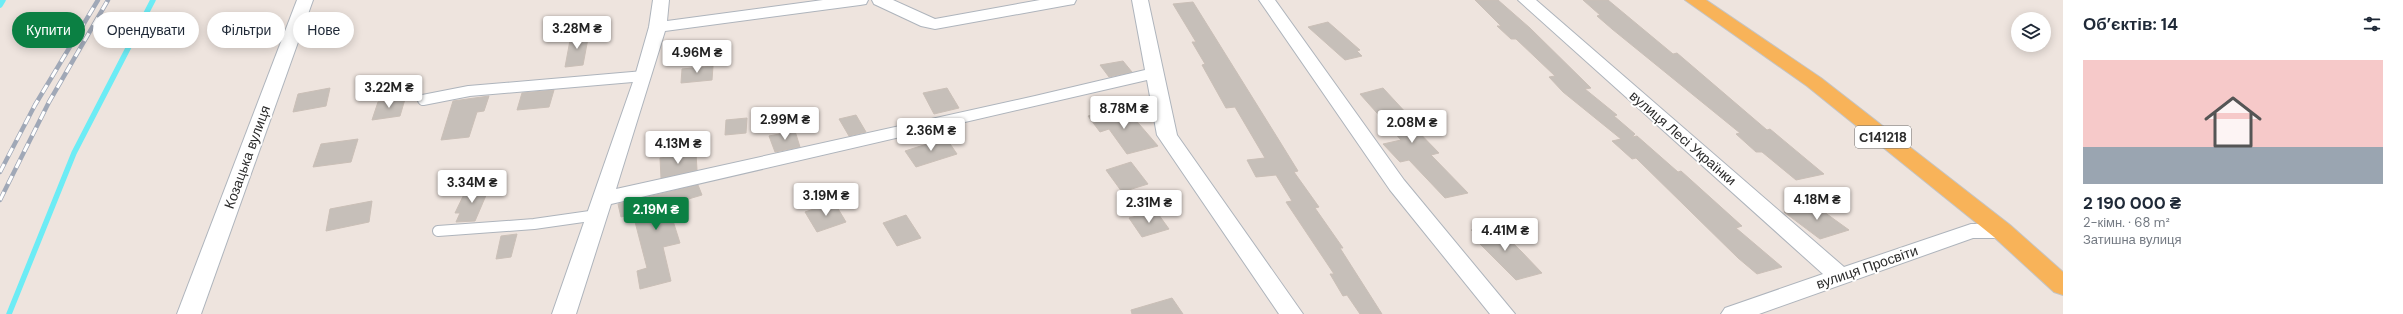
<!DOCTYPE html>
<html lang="uk">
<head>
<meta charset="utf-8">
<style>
	body { margin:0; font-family:"DM Sans",sans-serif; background:#f2f2f3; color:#1f2937; height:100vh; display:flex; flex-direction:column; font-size:15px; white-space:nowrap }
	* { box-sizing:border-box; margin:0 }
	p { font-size:13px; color:#747a83 }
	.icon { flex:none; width:22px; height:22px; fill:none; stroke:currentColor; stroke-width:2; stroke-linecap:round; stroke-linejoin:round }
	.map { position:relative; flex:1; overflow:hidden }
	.side { display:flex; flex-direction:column; background:#fff; width:340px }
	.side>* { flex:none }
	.guide { position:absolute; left:12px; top:12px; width:380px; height:36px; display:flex; gap:8px }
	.controls { position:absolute; left:2011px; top:12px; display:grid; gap:8px }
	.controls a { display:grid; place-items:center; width:40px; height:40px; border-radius:50%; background:#fff; box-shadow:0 2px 10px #0003; font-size:20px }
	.price { position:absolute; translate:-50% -34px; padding:0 9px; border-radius:4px; background:#fff; color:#222; font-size:13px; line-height:26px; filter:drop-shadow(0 1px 2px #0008) }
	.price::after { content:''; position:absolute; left:50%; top:24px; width:12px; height:9px; margin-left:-6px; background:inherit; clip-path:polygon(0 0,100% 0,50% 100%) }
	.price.on { background:#0b8043; color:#fff }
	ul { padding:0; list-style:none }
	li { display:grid; align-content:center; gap:8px; height:212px; padding:0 20px }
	li span { display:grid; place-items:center; height:124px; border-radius:0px; color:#555 }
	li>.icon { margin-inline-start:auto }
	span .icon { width:72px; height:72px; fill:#fffc; stroke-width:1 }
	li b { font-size:17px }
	h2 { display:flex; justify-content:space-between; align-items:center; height:48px; padding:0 20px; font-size:17px }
	.chip { padding:0 14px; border-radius:18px; background:#fff; box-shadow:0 2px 10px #0003; font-size:14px; line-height:36px }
	.chip.on { background:#0b8043; color:#fff }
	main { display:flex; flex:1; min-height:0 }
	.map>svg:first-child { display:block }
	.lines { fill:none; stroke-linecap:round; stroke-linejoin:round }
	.stream { stroke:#6cecf5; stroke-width:5.5 }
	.building { fill:#c6bfb9; stroke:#cabfb7 }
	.service-casing { stroke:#aeb4bc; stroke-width:12 }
	.minor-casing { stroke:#aeb4bc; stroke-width:2 }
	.primary-casing { stroke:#c4c4c4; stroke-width:2 }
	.service { stroke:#fff; stroke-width:10 }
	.minor { fill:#fff; fill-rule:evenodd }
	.primary { fill:#f8b359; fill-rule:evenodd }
	.rail-casing { stroke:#a0a8b7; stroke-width:4.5 }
	.rail { stroke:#fff; stroke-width:3; stroke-dasharray:9; stroke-linecap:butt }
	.labels { text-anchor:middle; stroke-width:4; stroke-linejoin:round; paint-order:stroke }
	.shield { fill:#fff; stroke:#6b6b6b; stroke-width:1 }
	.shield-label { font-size:13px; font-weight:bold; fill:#2c2c2c }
	.street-label { font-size:14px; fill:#2c2c2c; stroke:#fff }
</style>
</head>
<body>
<main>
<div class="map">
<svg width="2063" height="314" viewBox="0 0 2063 314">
	<rect width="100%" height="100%" fill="#eee4de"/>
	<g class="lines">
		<g class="stream">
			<path d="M0 5 3 0"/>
			<path d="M9 314 74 153 153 0"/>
		</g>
	</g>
	<g class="building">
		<path d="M1475 0H1498L1530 28 1591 88 1585 89 1617 115 1614 116 1635 134 1632 137 1637 136 1678 172 1681 171 1742 226 1736 228 1782 267 1757 274 1738 258 1636 158 1632 159 1612 141 1621 139 1563 92 1549 77 1555 76 1516 39H1511L1497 26H1501Z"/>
		<path d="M1583 0H1608L1673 54 1677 53 1767 130 1770 129 1824 174 1796 180 1762 152H1756L1736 134 1740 133 1612 29 1597 16 1600 15Z"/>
		<path d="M1193 2 1277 137 1298 171 1294 172 1319 207 1315 208 1343 248H1340L1382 314H1360L1347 295 1343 296 1330 274H1334L1286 202 1292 201 1276 175 1256 177 1247 160 1265 158 1235 107 1226 108 1202 65 1205 64 1192 42H1196L1173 4Z"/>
		<path d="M1328 22 1360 50 1357 51 1362 56 1345 60 1308 27Z"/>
		<path d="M589 33 583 65 565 67 571 35Z"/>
		<path d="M1123 61 1132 72 1109 77 1100 65Z"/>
		<path d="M713 66 712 80 681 83 682 69Z"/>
		<path d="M330 88 326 106 293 112 298 94Z"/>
		<path d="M947 88 959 108 934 114 923 93Z"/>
		<path d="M1383 88 1408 115 1403 116 1439 153 1431 155 1468 193 1445 198 1409 160 1400 162 1383 144 1401 140 1360 94Z"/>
		<path d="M554 90 549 107 517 110 522 93Z"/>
		<path d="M489 96 484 111 477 112 469 137 441 140 453 101Z"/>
		<path d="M405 99 400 116 372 120 378 102Z"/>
		<path d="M1116 109 1118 112 1127 110 1158 146 1127 154 1109 129 1100 132 1088 116Z"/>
		<path d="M856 115 866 132 849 136 839 119Z"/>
		<path d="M747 118 746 133 725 135 726 120Z"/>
		<path d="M795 131 800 147 775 152 769 136Z"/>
		<path d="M946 138 957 154 916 167 905 151Z"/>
		<path d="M358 139 351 162 313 167 321 144Z"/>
		<path d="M696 153 697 170 661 178 660 158Z"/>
		<path d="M1131 162 1148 184 1122 192 1106 170Z"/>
		<path d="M698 185 702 195 668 205 680 243 663 247 671 281 640 289 637 271 647 268 633 214 621 217 618 204Z"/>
		<path d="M490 186 475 221 456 222 460 213H455L467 188Z"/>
		<path d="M372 201 369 222 326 231 330 209Z"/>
		<path d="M834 202 846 222 817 232 805 212Z"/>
		<path d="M1813 204 1849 230 1820 239 1784 212Z"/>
		<path d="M1156 211 1169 229 1142 237 1129 218Z"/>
		<path d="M906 215 921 238 897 246 883 223Z"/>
		<path d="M1493 224 1521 251 1542 273 1516 280 1472 236 1476 235 1471 230Z"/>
		<path d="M517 234 511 257 496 259 501 236Z"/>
		<path d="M1172 298 1183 314H1132L1131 310Z"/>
	</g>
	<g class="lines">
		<defs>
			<g id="service">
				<path d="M423 100 469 91 644 76"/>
				<path d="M438 231 534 224 597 215"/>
			</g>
			<g id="minor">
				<path d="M297 0H313L201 314H177Z"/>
				<path d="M653 0H669L667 21 823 0H868L866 4 860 5 665 31 616 189 1035 96 1145 70 1132 0H1148L1177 135 1303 314H1279L1157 135 1147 80 611 204 576 314H552L635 76 649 27Z"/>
				<path d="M872 0H893L935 19 1040 0H1076L1074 4 1068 5 935 29 921 26 874 4Z"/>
				<path d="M1259 0H1275L1404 180 1515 314H1490L1390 190Z"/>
				<path d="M1518 0H1536L1844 267 1971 224H2002L2010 226 2013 231 2010 236 2002 238H1973L1759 314H1721L1725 308 1823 274Z"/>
			</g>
			<path id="primary" d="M1685 0H1706L1821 78 2010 225 2063 272V295L2054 292 1994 237 1807 86Z"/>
		</defs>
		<use href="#service" class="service-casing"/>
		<use href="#minor" class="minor-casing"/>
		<use href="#primary" class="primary-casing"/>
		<use href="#service" class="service"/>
		<use href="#minor" class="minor"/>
		<use href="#primary" class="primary"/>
		<defs>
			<g id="rail">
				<path d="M0 172 35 105 98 0"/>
				<path d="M0 200 49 102 108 0"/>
			</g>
		</defs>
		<use href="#rail" class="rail-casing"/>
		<use href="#rail" class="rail"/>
	</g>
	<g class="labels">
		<rect class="shield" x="1855" y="126" width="56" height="22" rx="3"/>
		<g class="shield-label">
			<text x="1883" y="142">С141218</text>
		</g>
		<g class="street-label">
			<text transform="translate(1683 138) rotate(41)" y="5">вулиця Лесі Українки</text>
			<text transform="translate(247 157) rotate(-70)" y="5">Козацька вулиця</text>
			<text transform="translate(1867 267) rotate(-19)" y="5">вулиця Просвіти</text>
		</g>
	</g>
</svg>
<div class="controls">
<a><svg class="icon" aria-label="layers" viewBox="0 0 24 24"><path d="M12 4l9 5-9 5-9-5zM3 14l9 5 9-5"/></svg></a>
</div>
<b class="price" style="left:577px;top:50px">3.28M ₴</b>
<b class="price" style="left:697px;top:74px">4.96M ₴</b>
<b class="price" style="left:389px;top:109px">3.22M ₴</b>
<b class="price" style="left:1124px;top:130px">8.78M ₴</b>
<b class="price" style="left:785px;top:141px">2.99M ₴</b>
<b class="price" style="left:1412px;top:144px">2.08M ₴</b>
<b class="price" style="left:931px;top:152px">2.36M ₴</b>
<b class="price" style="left:678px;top:165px">4.13M ₴</b>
<b class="price" style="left:472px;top:204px">3.34M ₴</b>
<b class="price" style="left:826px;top:217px">3.19M ₴</b>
<b class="price" style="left:1817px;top:221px">4.18M ₴</b>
<b class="price" style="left:1149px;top:224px">2.31M ₴</b>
<b class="price on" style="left:656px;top:231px">2.19M ₴</b>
<b class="price" style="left:1505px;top:252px">4.41M ₴</b>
<div class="guide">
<a class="chip on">Купити</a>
<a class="chip">Орендувати</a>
<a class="chip">Фільтри</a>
<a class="chip">Нове</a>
</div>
</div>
<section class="side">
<h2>Об’єктів: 14<svg class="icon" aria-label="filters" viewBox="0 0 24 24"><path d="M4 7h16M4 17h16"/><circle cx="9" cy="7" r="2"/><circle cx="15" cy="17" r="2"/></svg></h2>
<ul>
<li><span style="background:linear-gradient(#f6c9c9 70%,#9aa5b1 0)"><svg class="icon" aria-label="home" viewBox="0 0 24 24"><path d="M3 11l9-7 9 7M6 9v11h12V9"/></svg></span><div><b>2 190 000 ₴</b><p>2-кімн. · 68 m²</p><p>Затишна вулиця</p></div></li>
</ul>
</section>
</main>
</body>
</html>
